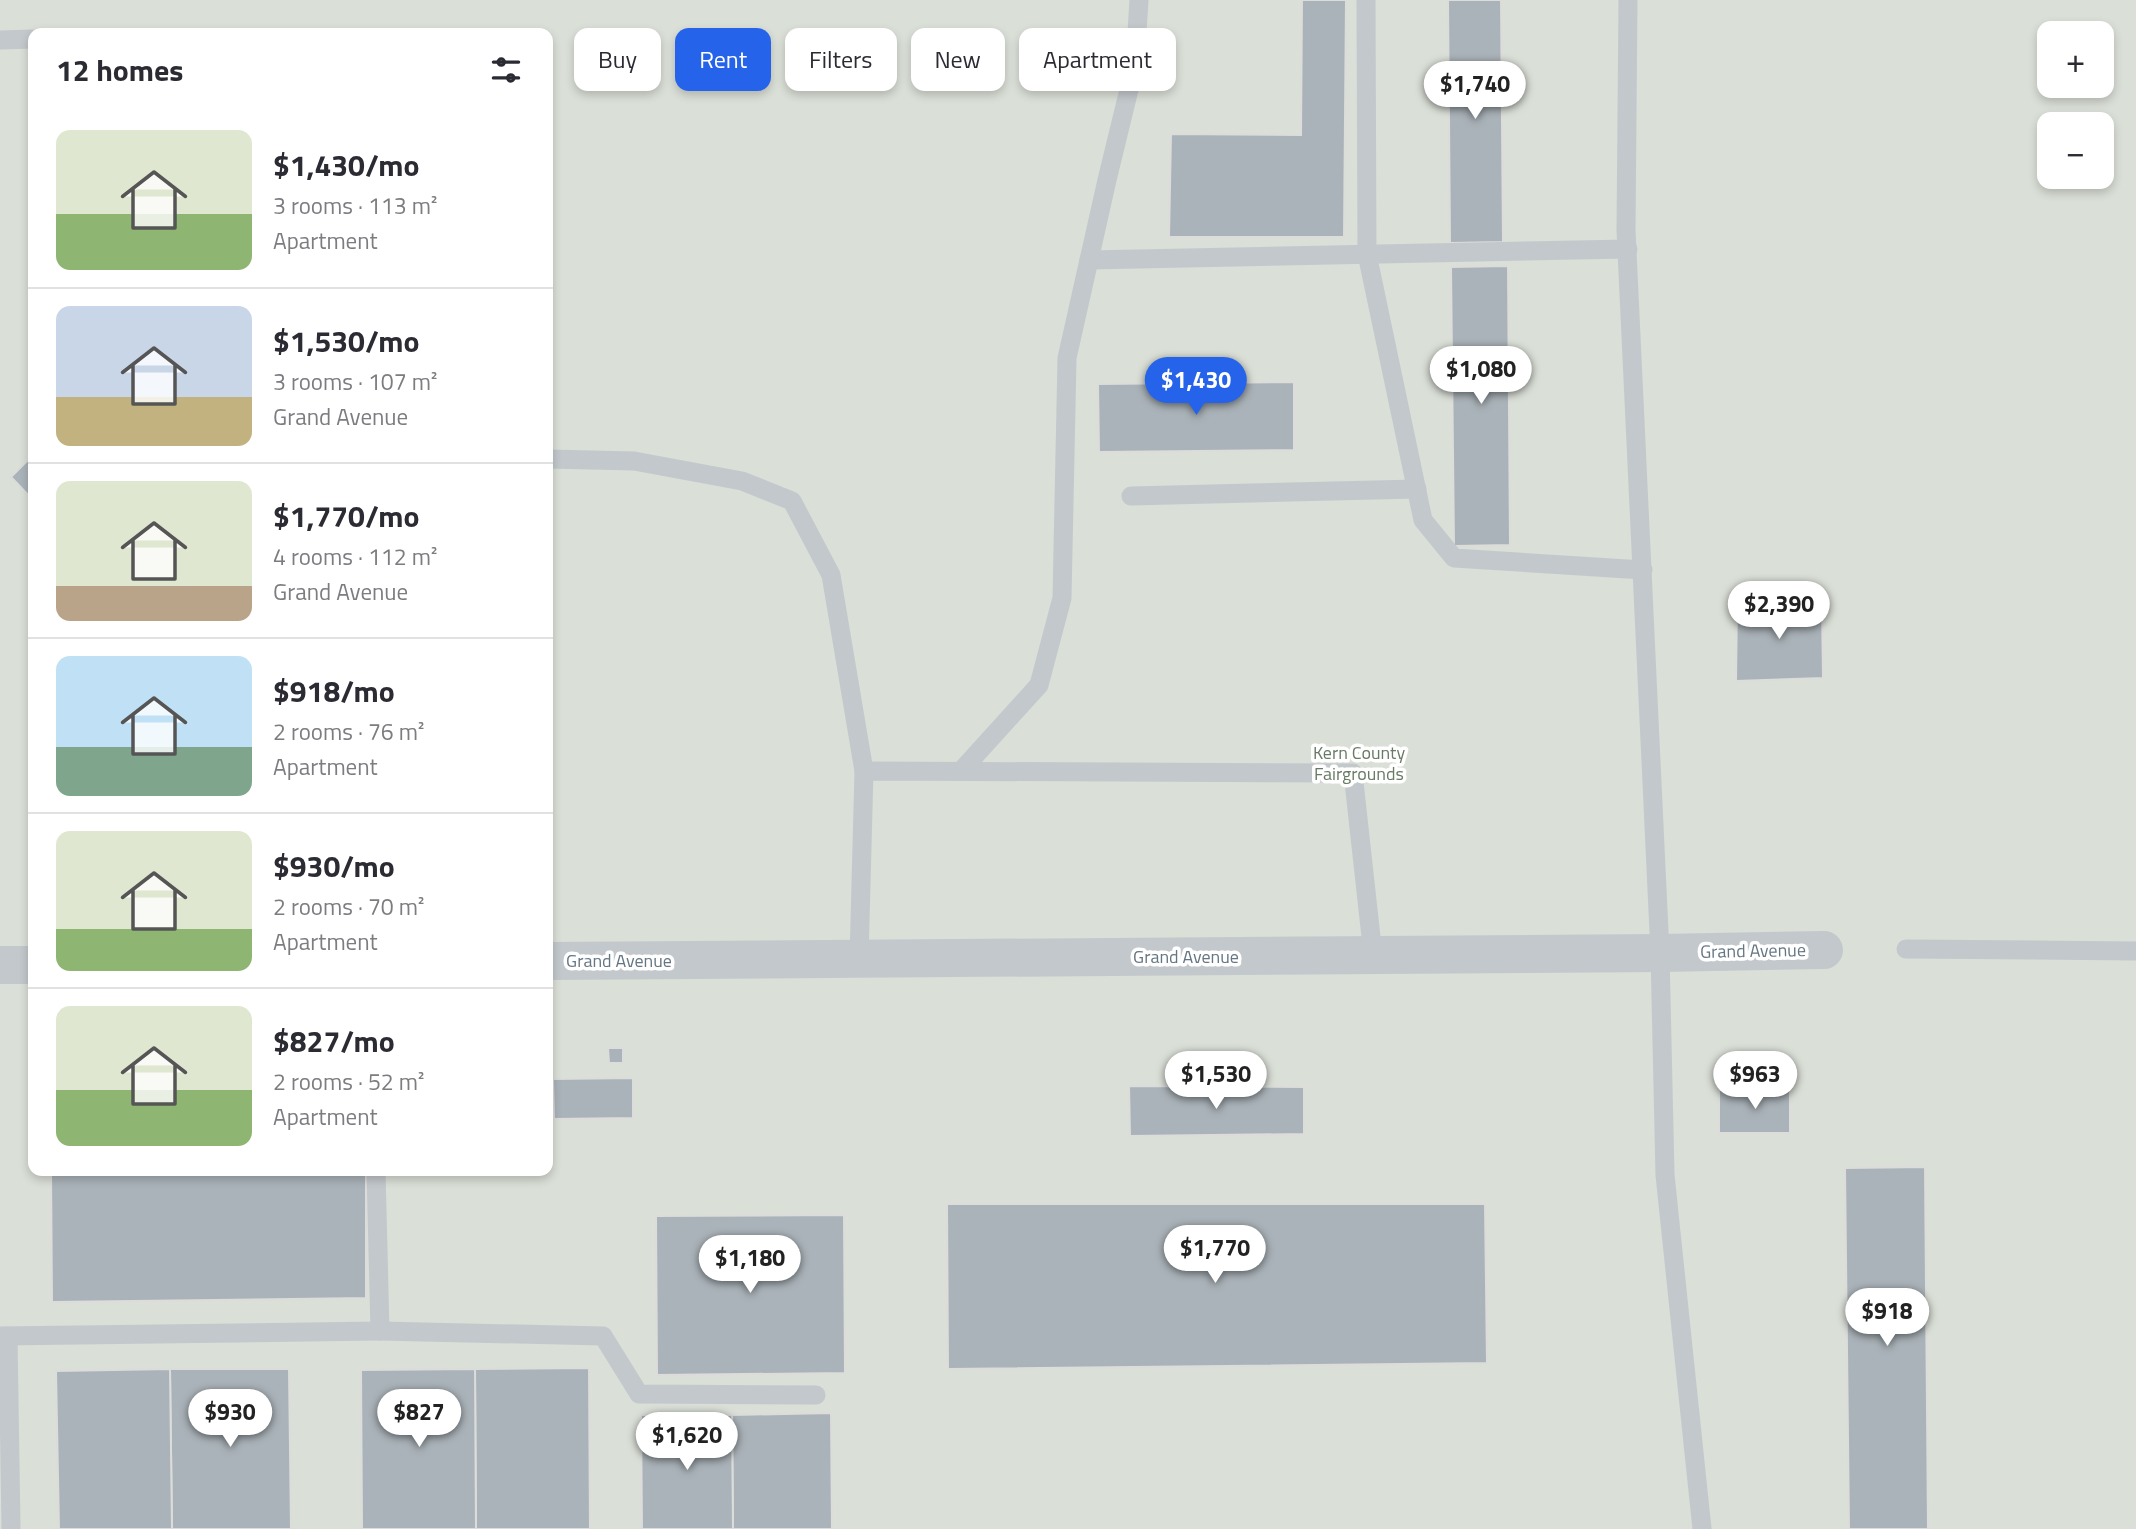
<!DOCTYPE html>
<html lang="en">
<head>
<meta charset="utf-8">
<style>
	body { margin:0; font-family:"Titillium Web",sans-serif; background:#f7f7f7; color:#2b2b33; height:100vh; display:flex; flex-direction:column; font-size:26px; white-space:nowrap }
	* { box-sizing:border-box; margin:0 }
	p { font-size:23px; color:#7c7c81 }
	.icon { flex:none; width:38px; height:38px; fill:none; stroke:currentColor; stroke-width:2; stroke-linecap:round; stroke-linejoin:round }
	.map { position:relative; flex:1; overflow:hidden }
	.side { position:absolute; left:28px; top:28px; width:525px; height:1148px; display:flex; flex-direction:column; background:#fff; border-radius:14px; box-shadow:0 4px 10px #0003 }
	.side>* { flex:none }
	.banner { position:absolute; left:574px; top:28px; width:665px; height:63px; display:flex; gap:14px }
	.controls { position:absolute; left:2037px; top:21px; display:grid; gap:14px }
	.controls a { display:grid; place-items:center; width:77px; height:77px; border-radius:14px; background:#fff; box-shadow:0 4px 10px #0003; font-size:35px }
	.price { position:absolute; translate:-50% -60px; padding:0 16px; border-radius:24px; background:#fff; color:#222; font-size:23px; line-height:46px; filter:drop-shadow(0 2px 4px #0008) }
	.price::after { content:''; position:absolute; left:50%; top:42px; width:21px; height:16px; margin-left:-10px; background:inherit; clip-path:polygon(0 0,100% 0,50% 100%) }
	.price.active { background:#2563eb; color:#fff }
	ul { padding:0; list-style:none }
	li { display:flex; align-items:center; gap:21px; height:175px; padding:0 28px }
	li+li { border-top:2px solid #e1e1e2 }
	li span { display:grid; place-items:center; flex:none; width:196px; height:140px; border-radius:14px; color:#555 }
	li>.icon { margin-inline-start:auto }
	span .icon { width:84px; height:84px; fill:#fffc; stroke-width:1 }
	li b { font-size:30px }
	h2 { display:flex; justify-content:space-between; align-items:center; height:84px; padding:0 28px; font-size:30px }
	.tag { padding:0 24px; border-radius:14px; background:#fff; box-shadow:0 4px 10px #0003; font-size:24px; line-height:63px }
	.tag.active { background:#2563eb; color:#fff }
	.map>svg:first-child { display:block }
	.green { fill:#dadfd7; fill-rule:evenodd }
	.building { fill:#aab3b9; stroke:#dcdcda; stroke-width:2 }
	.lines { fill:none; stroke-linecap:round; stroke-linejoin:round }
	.service { stroke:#c3c8cc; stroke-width:19 }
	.minor { stroke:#c3c8cc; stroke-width:38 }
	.labels { text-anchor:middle; stroke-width:7; stroke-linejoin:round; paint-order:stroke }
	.park-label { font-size:18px; fill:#687a64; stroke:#fff }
	.street-label { font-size:18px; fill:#657683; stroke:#fff }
</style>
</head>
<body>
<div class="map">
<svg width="2136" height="1529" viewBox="0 0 2136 1529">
	<rect width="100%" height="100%" fill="#fafaf8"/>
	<path class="green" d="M0 0H2136V1529H0ZM33 33H548V1171H33ZM2049 33H2102V86H2049ZM2049 124H2102V177H2049Z"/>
	<g class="building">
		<path d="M1302 0H1346L1344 237H1169L1171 134 1301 135Z"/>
		<path d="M1448 0H1501L1503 242 1450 243Z"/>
		<path d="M1508 266 1510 545 1454 546 1451 267Z"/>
		<path d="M1294 382V450L1099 452 1098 384Z"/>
		<path d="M33 455V500L11 477Z"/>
		<path d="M1822 601 1823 678 1736 681 1737 603Z"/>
		<path d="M608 1048H623V1063H609Z"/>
		<path d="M633 1078V1118L554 1119 553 1079Z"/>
		<path d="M548 1081H550L551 1140H548Z"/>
		<path d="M1129 1086 1304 1087V1134L1130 1136Z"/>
		<path d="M1790 1088V1133H1719V1089Z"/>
		<path d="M1925 1167 1928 1529H1849L1845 1168Z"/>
		<path d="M51 1171H366V1298L52 1302Z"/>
		<path d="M947 1204H1485L1487 1363 948 1369Z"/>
		<path d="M844 1215 845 1373 657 1375 656 1216Z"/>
		<path d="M589 1368 590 1529H476L475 1369Z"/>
		<path d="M170 1369H289L291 1529H172Z"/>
		<path d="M170 1369 172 1529H59L56 1371Z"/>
		<path d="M475 1369 476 1529H362L361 1370Z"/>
		<path d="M831 1413 832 1529H733L732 1415Z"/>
		<path d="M641 1415H732L733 1529H642Z"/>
	</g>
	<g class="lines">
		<g class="service">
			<path d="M1366 0 1367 254 1423 520 1454 558 1643 570"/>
			<path d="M1628 0 1626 230 1660 953 1665 1175 1702 1529"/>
			<path d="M0 40 33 39"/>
			<path d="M1089 260 1628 249"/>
			<path d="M548 459 634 461 742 481 792 501 831 575 864 771"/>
			<path d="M1131 496 1417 489"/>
			<path d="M961 771 1039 685 1062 598 1067 358 1107 180 1135 65 1139 0"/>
			<path d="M1906 949 2136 951"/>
			<path d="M859 959 864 771 1353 773 1373 955"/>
			<path d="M380 1331 603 1336 639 1394 816 1395"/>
			<path d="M0 1336 380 1331 376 1171"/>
			<path d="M8 1336 11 1529"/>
		</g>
		<g class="minor">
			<path d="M548 961 1660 953 1824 950"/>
			<path d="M0 965H33"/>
		</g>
	</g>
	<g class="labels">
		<g class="park-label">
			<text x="1359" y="759">Kern County<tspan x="1359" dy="21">Fairgrounds</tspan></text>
		</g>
		<g class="street-label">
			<text transform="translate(1753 951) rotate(-1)" y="6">Grand Avenue</text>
			<text x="1186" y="963">Grand Avenue</text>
			<text x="619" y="967">Grand Avenue</text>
		</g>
	</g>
</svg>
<div class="controls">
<a>+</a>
<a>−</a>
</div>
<b class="price" style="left:1475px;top:121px">$1,740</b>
<b class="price" style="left:1481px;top:406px">$1,080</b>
<b class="price active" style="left:1196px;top:417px">$1,430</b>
<b class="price" style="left:1779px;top:641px">$2,390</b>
<b class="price" style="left:1216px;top:1111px">$1,530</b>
<b class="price" style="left:1755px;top:1111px">$963</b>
<b class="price" style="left:1215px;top:1285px">$1,770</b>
<b class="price" style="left:750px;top:1295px">$1,180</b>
<b class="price" style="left:1887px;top:1348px">$918</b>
<b class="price" style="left:230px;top:1449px">$930</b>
<b class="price" style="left:419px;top:1449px">$827</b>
<b class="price" style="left:687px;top:1472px">$1,620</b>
<div class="banner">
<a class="tag">Buy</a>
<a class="tag active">Rent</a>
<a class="tag">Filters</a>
<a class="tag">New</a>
<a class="tag">Apartment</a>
</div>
<section class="side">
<h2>12 homes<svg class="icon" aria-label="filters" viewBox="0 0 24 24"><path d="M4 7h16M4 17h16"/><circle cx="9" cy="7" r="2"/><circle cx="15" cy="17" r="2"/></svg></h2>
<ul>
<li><span style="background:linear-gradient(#dfe7d0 60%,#8fb573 0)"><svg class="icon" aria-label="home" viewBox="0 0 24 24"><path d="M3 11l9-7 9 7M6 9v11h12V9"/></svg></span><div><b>$1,430/mo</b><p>3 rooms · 113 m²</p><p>Apartment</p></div></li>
<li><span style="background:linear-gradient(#c9d6e8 65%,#c2b280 0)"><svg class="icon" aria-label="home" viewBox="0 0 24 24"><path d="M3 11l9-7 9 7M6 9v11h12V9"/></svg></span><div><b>$1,530/mo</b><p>3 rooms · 107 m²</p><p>Grand Avenue</p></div></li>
<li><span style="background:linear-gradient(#dfe7d0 75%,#b9a48a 0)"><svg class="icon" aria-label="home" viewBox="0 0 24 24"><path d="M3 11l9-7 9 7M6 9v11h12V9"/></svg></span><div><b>$1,770/mo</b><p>4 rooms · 112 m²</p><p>Grand Avenue</p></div></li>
<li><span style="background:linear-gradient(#bfe0f5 65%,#7fa58c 0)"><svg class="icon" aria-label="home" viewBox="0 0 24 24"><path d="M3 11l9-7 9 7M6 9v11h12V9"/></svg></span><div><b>$918/mo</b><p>2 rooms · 76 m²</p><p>Apartment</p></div></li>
<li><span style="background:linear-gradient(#dfe7d0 70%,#8fb573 0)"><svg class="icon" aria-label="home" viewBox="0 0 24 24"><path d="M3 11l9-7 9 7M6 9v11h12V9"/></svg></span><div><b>$930/mo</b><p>2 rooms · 70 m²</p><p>Apartment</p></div></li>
<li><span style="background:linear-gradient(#dfe7d0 60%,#8fb573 0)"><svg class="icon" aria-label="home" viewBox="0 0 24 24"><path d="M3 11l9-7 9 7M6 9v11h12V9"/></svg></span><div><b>$827/mo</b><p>2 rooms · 52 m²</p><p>Apartment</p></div></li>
</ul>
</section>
</div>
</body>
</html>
